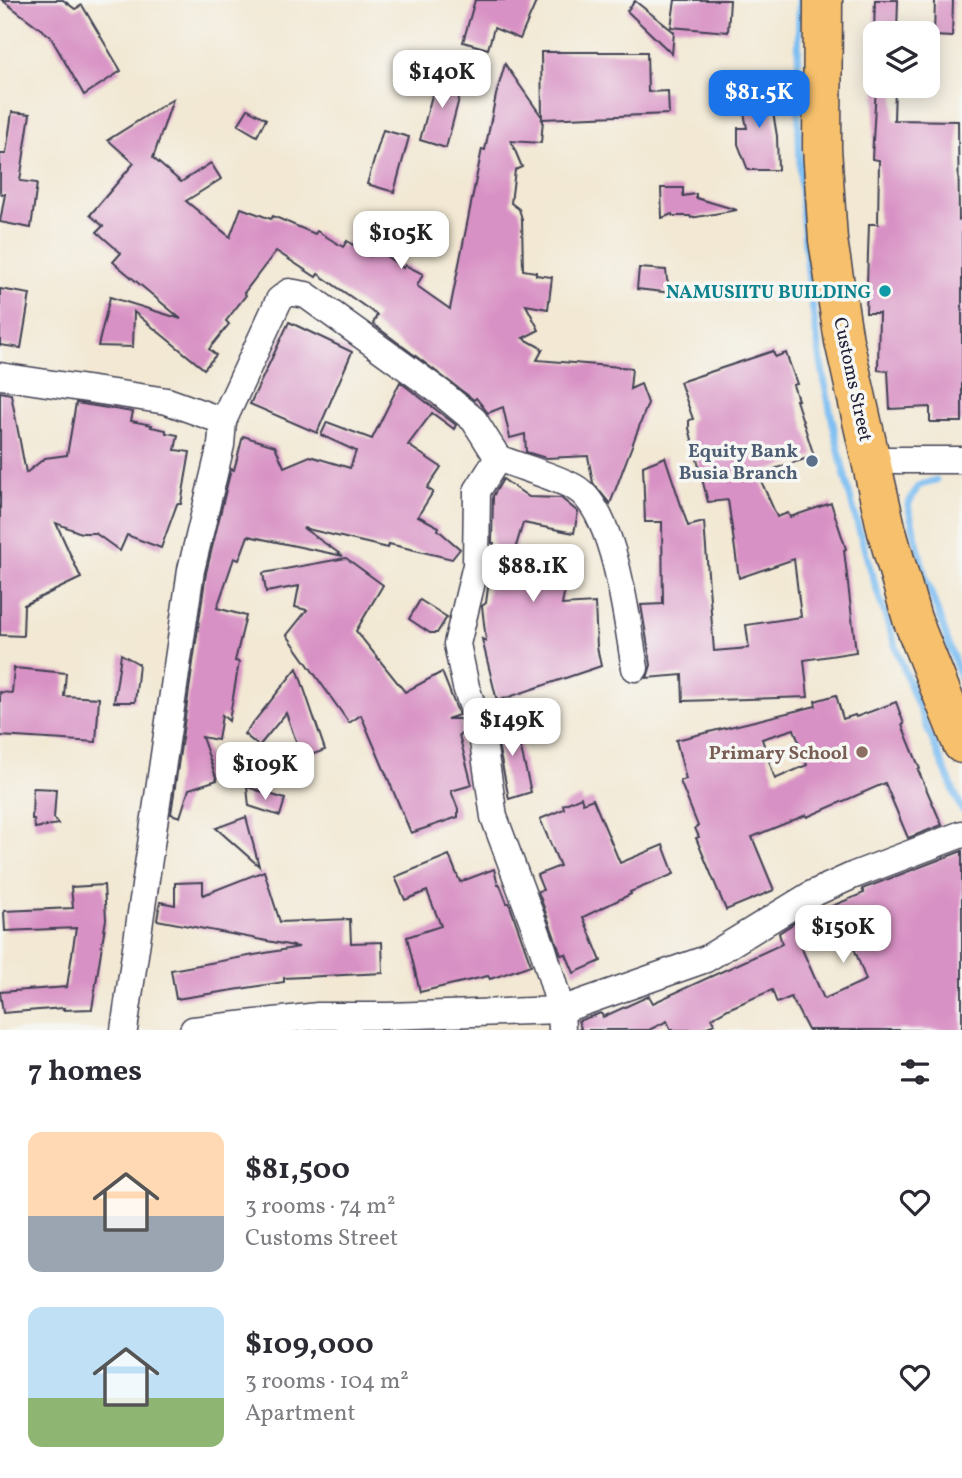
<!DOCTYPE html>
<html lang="en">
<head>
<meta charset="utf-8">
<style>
	body { margin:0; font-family:Vollkorn,serif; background:#f2f2f3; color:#2b2b33; height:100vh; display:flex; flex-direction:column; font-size:26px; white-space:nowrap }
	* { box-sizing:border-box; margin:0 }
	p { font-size:23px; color:#7c7c81 }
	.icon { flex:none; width:38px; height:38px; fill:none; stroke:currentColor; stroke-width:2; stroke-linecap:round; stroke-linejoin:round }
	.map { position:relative; height:1030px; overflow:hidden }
	.drawer { display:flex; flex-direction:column; background:#fff; flex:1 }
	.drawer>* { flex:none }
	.fabs { position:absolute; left:863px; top:21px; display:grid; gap:14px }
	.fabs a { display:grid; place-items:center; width:77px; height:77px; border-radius:14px; background:#fff; box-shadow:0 4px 18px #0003; font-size:35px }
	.price { position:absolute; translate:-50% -60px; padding:0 16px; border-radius:14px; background:#fff; color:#222; font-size:23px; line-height:46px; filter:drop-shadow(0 2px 4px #0008) }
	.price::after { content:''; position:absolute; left:50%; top:42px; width:21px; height:16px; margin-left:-10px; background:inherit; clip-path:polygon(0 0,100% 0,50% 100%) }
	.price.on { background:#1a73e8; color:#fff }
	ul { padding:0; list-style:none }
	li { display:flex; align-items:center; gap:21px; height:175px; padding:0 28px }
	li span { display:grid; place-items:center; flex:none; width:196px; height:140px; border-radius:14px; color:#555 }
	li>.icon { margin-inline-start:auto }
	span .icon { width:84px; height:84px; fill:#fffc; stroke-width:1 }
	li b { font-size:30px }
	h2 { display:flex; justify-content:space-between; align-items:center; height:84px; padding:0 28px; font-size:30px }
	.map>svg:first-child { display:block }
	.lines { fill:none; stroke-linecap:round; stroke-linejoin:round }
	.stream { stroke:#7cbef2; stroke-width:7 }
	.building { fill:#d891c4; fill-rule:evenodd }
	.minor-casing { stroke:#414052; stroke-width:29 }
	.highway-casing { stroke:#414052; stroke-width:41 }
	.minor { stroke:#fff; stroke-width:26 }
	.highway { stroke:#f7c06c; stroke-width:38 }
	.culture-dot { fill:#0f9aa8; stroke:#f6f6f2; stroke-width:2.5 }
	.service-dot { fill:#5c6f8a; stroke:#f6f6f2; stroke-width:2.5 }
	.education-dot { fill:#8d6e63; stroke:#f6f6f2; stroke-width:2.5 }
	.labels { text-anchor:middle; stroke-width:7; stroke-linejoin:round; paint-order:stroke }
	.culture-label { font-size:19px; font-weight:bold; fill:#0d838f; stroke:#f6f6f2; text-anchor:end }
	.street-label { font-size:19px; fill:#22223b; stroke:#f6f6f2 }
	.service-label { font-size:19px; font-weight:bold; fill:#4e5e75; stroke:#f6f6f2; text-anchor:end }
	.education-label { font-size:19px; font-weight:bold; fill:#785e54; stroke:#f6f6f2; text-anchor:end }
</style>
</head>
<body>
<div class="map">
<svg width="962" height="1030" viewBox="0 0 962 1030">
	<rect width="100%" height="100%" fill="#f6f6f2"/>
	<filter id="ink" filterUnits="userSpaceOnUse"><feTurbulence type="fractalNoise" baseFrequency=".0143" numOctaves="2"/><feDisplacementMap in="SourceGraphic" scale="14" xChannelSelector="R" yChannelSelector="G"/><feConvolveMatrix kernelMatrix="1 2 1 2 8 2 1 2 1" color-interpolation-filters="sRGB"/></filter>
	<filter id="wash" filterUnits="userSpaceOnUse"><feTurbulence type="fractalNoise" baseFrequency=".00686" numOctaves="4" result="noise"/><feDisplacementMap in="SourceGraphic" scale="28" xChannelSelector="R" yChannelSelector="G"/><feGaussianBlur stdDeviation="1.57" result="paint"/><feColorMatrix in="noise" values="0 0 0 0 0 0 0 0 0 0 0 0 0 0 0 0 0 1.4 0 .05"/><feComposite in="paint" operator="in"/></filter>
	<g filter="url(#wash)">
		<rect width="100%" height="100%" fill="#f2e8d3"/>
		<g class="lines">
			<g class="stream">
				<path d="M799 0C797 99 798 199 811 297 826 409 853 521 889 627 910 690 936 749 962 810"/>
				<path d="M936 480 918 486 908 505 925 576 962 682"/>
			</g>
		</g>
		<g id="blocks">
			<g class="building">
				<path d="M2 0H63L75 9 82 5 121 71 84 95 50 36Z"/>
				<path d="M475 0H537L520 39 494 28 488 49 463 42Z"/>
				<path d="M675 0H730L728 32 671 27Z"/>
				<path d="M875 0H898L897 33H874Z"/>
				<path d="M935 0H953L952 37 934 36Z"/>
				<path d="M635 1 674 32 672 54 627 11Z"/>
				<path d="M541 52H647L648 92 668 91 669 114 541 119 543 120 541 143 511 141 522 167 515 170 511 203 519 209 522 219 523 270 536 272V275L552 277 548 309 526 305 539 330 523 338 543 349 537 360 632 368 630 389 641 384 648 403 610 504 593 483 588 456 546 458 526 452 525 434 510 438 503 407 488 413 476 398 474 400 373 324 377 315 318 274 316 277 276 251 244 293 246 295 226 321 229 324 209 349 216 355 204 369 134 312 133 347 98 346 110 297 181 319 113 262 121 253 97 232 103 226 90 215 134 163 108 140 173 99 153 158 181 182 211 163 221 179 186 201 230 237 241 208 271 219 273 216 315 234 317 231 343 247 347 241 370 256 375 248 403 268 405 265 423 274 417 286 450 309 482 149 485 150 496 95 505 64 542 117Z"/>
				<path d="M438 73 464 80 446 148 420 140Z"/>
				<path d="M768 82 777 136 778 170H748L738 144V128H747L743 107 747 106 743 85Z"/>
				<path d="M876 86H895L894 120 958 121 959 220H962V422H930V407L890 409 888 371 878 370 879 313H866L869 224H878L879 160 872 159Z"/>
				<path d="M248 109 266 119 257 136 238 125Z"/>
				<path d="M12 112 30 114 20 181 37 183 31 228 0 222 5 194H0V154H6Z"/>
				<path d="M383 130 409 137 394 192 367 184Z"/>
				<path d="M661 188H683V196L696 194V198L737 210 691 218 690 216H673L672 214 662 218Z"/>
				<path d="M639 268 666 270 667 280 673 293 637 289Z"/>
				<path d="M0 289 30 294 21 348 0 345Z"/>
				<path d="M289 322 352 352 317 433 250 404Z"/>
				<path d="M773 351 775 357 786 353 797 384 793 385 798 400H796L814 456 758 474 777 517 788 513 790 517 831 503 846 549 844 550 856 652 804 660 808 697 683 701 682 675 647 678 651 665 641 605 663 604 662 522H645L643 466 665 457 688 526 704 522 714 651 749 648 746 625 801 617 794 559 739 578 728 500 708 502 689 428V420L693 419 680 382Z"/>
				<path d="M400 382 456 425 454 429 432 413 408 445 441 467 427 488 433 492 418 516 439 527 438 530 460 549 452 559 389 544 388 548 303 528 343 556 248 536 239 560 234 558 217 608 246 616 235 661 239 662 229 721 222 715 218 740 202 737 217 780 189 789 180 817 171 814 206 573 231 469 234 470 243 436 275 446 284 467 310 456 350 468 356 451 321 435 327 422 372 439Z"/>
				<path d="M0 392 11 394 26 473 45 458 67 455 76 403 133 412 131 421 152 425 151 427 166 430V433L178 435 175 450 190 452 181 504H177L161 548 127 535 120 551 95 533H81L56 523 81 578 24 605 23 636 0 635Z"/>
				<path d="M503 479 529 497 561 498 578 512 574 533 523 523 511 563 568 571 562 605 595 603 597 647 601 666 497 701 482 639 486 641 482 606 486 603 494 543H492L493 496Z"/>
				<path d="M346 558 383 585 356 631 405 692 442 672 459 715 447 719H460L465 733 459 735 472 785 451 791 458 809V817L411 833 361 715 349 723 287 635 307 610 295 607 299 586 266 592 263 573Z"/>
				<path d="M420 600 447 617 437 633H430L409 619Z"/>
				<path d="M121 654 139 664 135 702H114Z"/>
				<path d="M14 668 66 673 64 696 99 698 96 742 0 736V692L12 693Z"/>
				<path d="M297 668 325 750 302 758 286 713 259 746 244 734Z"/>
				<path d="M836 695 843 719 855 715 856 717 896 702 904 724 902 725 920 769 918 770 942 825 908 838 885 783 807 817 806 815 752 837 774 890 726 910 696 838 699 837 695 828 698 826 680 781 686 779 676 740 816 706 815 701ZM794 729 807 765 775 779 762 739Z"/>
				<path d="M493 719H514L531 792 509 799Z"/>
				<path d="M247 787 285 799 280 816 249 806Z"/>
				<path d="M33 788 56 789 54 818 58 824 35 828 34 819H32Z"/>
				<path d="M581 797 583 803 593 799 620 863 663 845 674 874 630 892 631 894 583 917 601 961 574 973 566 954 561 955 538 891 543 890 537 875 560 866 540 819 564 809 563 805Z"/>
				<path d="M246 817 259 866 216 828Z"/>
				<path d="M962 851V1030H808L791 997 777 1003 772 990 728 1009 712 1018 715 1024 700 1030H671L667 1021 649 1030H578L581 1028 578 1021 601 1013 603 1017 649 996 653 1003 782 944 779 933 796 922 829 913 827 908 864 893 862 889ZM834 926 842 944 851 940 866 980 824 999 798 940Z"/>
				<path d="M449 855 460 882 494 869 498 885H500L507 903H509L531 965 490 979 488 976 420 992 407 937 441 926 427 891 405 900 395 877Z"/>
				<path d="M264 871 280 922 350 919 351 943 382 942 383 973 284 978V982L176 999 171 970 299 947 157 920 160 902 175 905V883L203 882V895Z"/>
				<path d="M104 885 106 919 92 1009 63 1010 64 1008 3 1013 0 992 67 987 76 928 5 931 4 911 73 908 71 887Z"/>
			</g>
		</g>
	</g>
	<g filter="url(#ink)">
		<use href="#blocks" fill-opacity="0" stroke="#414052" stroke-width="2"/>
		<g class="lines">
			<defs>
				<g id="minor">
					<path d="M0 376 167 401 223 421 221 445 191 570 124 1030"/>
					<path d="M223 421 279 300 289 292 306 295 440 392 474 420 498 458 477 491 476 565 457 644 466 687 482 735 494 817 543 949 561 1010 562 1030"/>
					<path d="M498 458C523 468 551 475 574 487 616 510 627 624 635 668"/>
					<path d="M871 460H962"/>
					<path d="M193 1030 318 1016H388L561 1010 706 959 812 894 854 875 962 834"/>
				</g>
				<path id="highway" d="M823 0 822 148 828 240 844 341 887 532 912 619 962 744"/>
			</defs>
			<use href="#minor" class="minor-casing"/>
			<use href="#highway" class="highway-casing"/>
			<use href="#minor" class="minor"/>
			<use href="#highway" class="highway"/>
		</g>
	</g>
	<circle class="culture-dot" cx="885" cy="291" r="7"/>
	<circle class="service-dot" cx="812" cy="461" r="7"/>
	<circle class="education-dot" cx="862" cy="752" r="7"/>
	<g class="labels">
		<g class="culture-label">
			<text x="871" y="298">NAMUSIITU BUILDING</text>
		</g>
		<g class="street-label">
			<text transform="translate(854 379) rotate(78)" y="7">Customs Street</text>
		</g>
		<g class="service-label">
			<text x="798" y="457">Equity Bank<tspan x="798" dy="22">Busia Branch</tspan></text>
		</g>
		<g class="education-label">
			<text x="848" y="759">Primary School</text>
		</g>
	</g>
</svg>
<div class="fabs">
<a><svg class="icon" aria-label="layers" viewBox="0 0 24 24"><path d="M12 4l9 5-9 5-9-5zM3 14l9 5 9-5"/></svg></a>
</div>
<b class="price" style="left:442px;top:110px">$140K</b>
<b class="price on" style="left:759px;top:130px">$81.5K</b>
<b class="price" style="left:401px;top:271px">$105K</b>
<b class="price" style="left:533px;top:604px">$88.1K</b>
<b class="price" style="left:512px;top:758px">$149K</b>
<b class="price" style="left:265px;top:802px">$109K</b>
<b class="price" style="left:843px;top:965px">$150K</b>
</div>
<section class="drawer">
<h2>7 homes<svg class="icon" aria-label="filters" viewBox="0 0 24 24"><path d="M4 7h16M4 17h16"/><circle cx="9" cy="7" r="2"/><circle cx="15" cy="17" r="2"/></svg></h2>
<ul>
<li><span style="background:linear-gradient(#ffd9b3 60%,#9aa5b1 0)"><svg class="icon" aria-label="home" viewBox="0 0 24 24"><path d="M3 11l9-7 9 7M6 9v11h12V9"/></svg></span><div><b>$81,500</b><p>3 rooms · 74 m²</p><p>Customs Street</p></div><svg class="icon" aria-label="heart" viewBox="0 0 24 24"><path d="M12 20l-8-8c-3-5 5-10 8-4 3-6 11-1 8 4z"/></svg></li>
<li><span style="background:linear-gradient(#bfe0f5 65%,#8fb573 0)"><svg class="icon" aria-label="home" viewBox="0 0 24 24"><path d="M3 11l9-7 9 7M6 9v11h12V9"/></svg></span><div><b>$109,000</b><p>3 rooms · 104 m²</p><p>Apartment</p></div><svg class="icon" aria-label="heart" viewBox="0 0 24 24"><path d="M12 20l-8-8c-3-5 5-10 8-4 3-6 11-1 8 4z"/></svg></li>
</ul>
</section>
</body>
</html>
